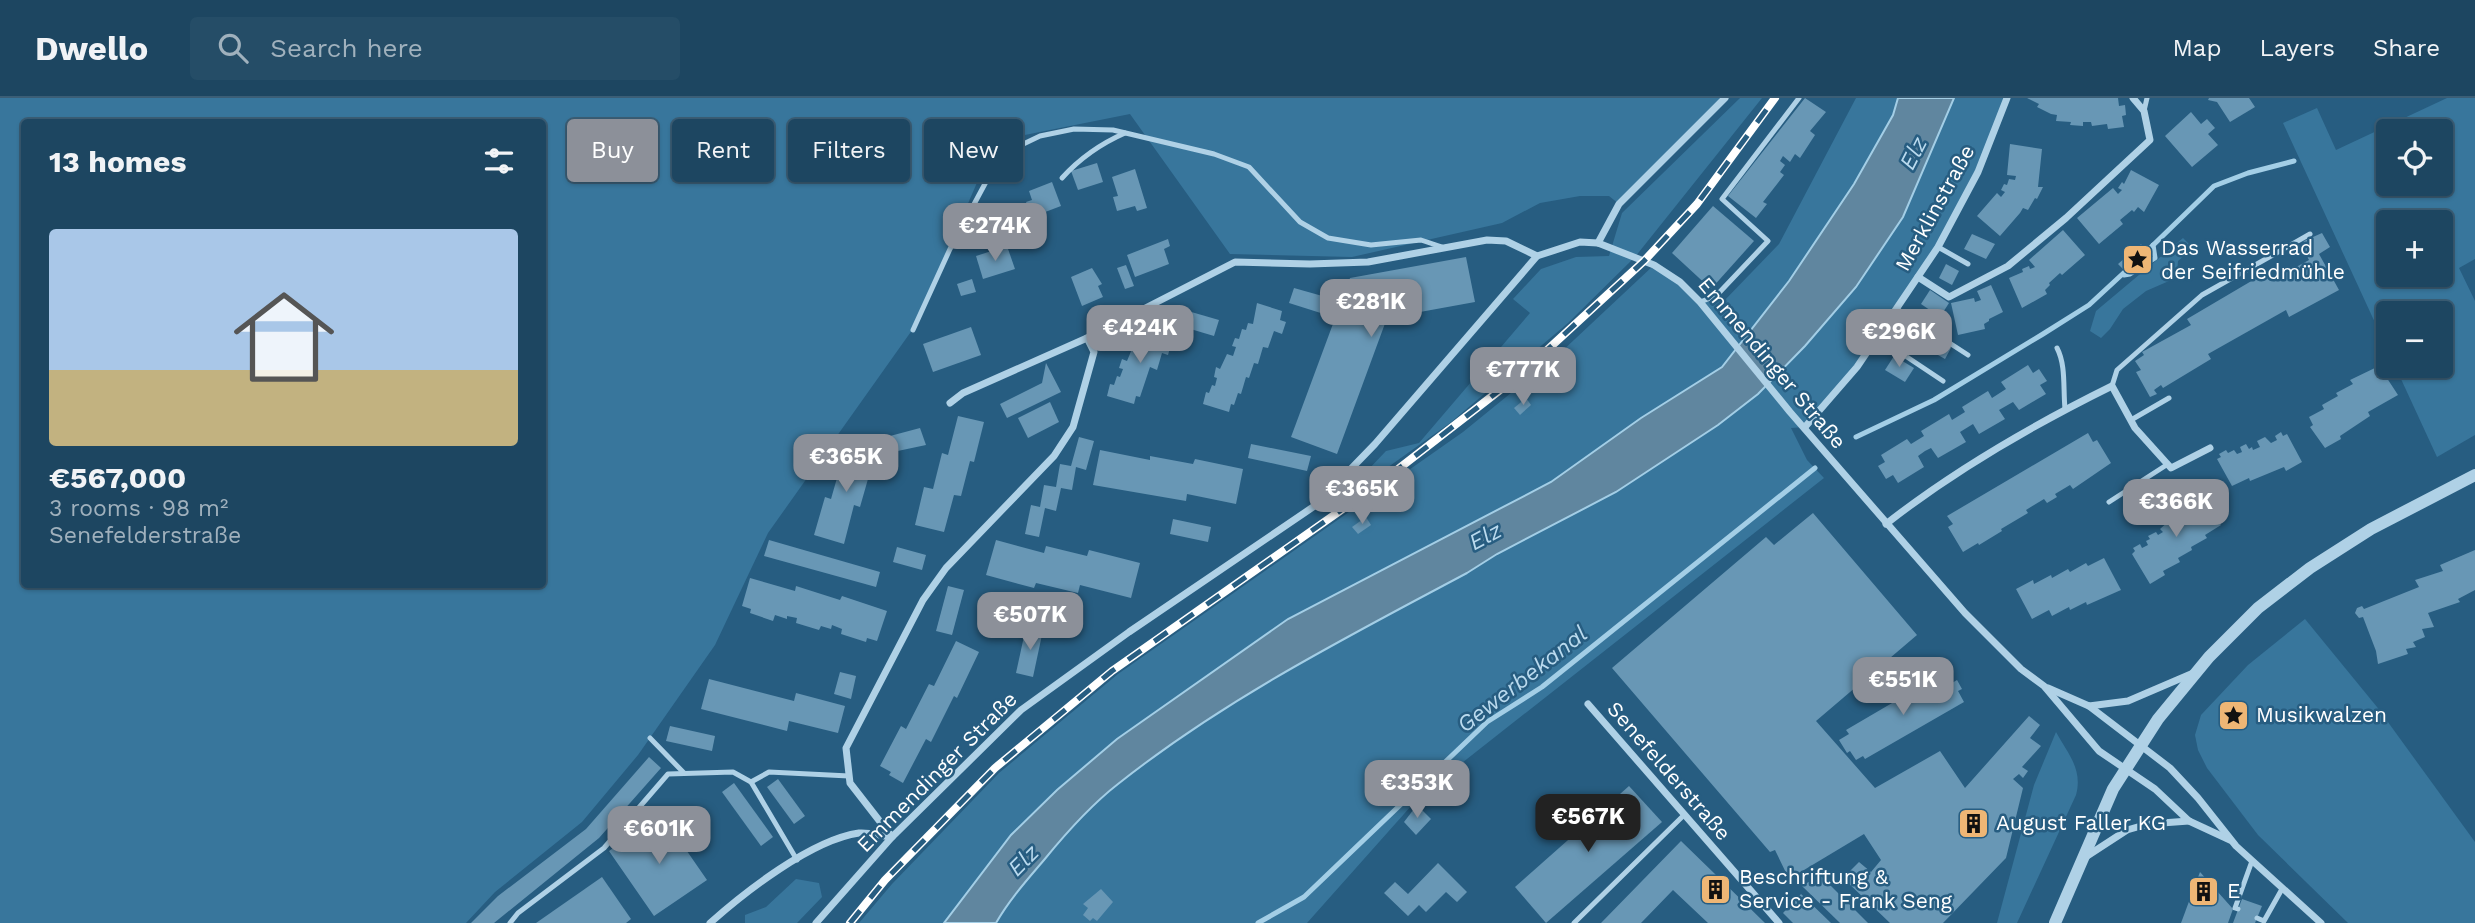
<!DOCTYPE html>
<html lang="en">
<head>
<meta charset="utf-8">
<style>
	body { margin:0; font-family:"Work Sans",sans-serif; background:#254d67; color:#f1f3f6; height:100vh; display:flex; flex-direction:column; font-size:26px; white-space:nowrap }
	* { box-sizing:border-box; margin:0 }
	p { font-size:23px; color:#a0b1bd }
	.icon { flex:none; width:38px; height:38px; fill:none; stroke:currentColor; stroke-width:2; stroke-linecap:round; stroke-linejoin:round }
	.map { position:relative; flex:1; overflow:hidden }
	.drawer { position:absolute; left:21px; top:21px; width:525px; height:469px; display:flex; flex-direction:column; background:#1d4661; border-radius:7px; box-shadow:0 2px 5px #0004,0 0 0 2px #3b5e76 }
	.drawer>* { flex:none }
	.banner { position:absolute; left:567px; top:21px; width:665px; height:63px; display:flex; gap:14px }
	.controls { position:absolute; left:2376px; top:21px; display:grid; gap:14px }
	.controls a { display:grid; place-items:center; width:77px; height:77px; border-radius:7px; background:#1d4661; box-shadow:0 2px 5px #0004,0 0 0 2px #3b5e76; font-size:35px }
	.price { position:absolute; translate:-50% -60px; padding:0 16px; border-radius:14px; background:#8c9099; color:#fff; font-size:23px; line-height:46px; filter:drop-shadow(0 2px 4px #0008) }
	.price::after { content:''; position:absolute; left:50%; top:42px; width:21px; height:16px; margin-left:-10px; background:inherit; clip-path:polygon(0 0,100% 0,50% 100%) }
	.price.current { background:#222; color:#fff }
	ul { padding:0; list-style:none }
	li { display:grid; align-content:center; gap:14px; height:371px; padding:0 28px }
	li span { display:grid; place-items:center; height:217px; border-radius:7px; color:#555 }
	li>.icon { margin-inline-start:auto }
	span .icon { width:126px; height:126px; fill:#fffc; stroke-width:1 }
	li b { font-size:30px }
	h2 { display:flex; justify-content:space-between; align-items:center; height:84px; padding:0 28px; font-size:30px }
	.pill { padding:0 24px; border-radius:7px; background:#1d4661; box-shadow:0 2px 5px #0004,0 0 0 2px #3b5e76; font-size:24px; line-height:63px }
	.pill.current { background:#8c9099; color:#fff }
	header { display:flex; align-items:center; gap:42px; box-sizing:border-box; height:98px; padding:0 35px; background:#1d4661; border-bottom:2px solid #3b5e76 }
	header strong { font-size:33px }
	nav { display:flex; gap:38px; margin-inline-start:auto; font-size:24px }
	.search { width:490px; height:63px; background:#254d67; display:flex; align-items:center; gap:18px; box-sizing:border-box; padding:0 24px; border-radius:7px; color:#a0b1bd; font-size:26px }
	.map>svg:first-child { display:block }
	.green { fill:#38769c; fill-rule:evenodd }
	.water { fill:#60869f; stroke:#a3cee6; stroke-width:2 }
	.lines { fill:none; stroke-linecap:round; stroke-linejoin:round }
	.stream { stroke:#a3cee6; stroke-width:5 }
	.building { fill:#6897b5 }
	.service { stroke:#afd1e6; stroke-width:5 }
	.minor { stroke:#afd1e6; stroke-width:7 }
	.tertiary { stroke:#afd1e6; stroke-width:12 }
	.rail-casing { stroke:#fff; stroke-width:8 }
	.rail { stroke:#275d81; stroke-width:5; stroke-dasharray:16; stroke-linecap:butt }
	.labels { text-anchor:middle; stroke-width:5; stroke-linejoin:round; paint-order:stroke }
	.street-label { font-size:21px; fill:#fff; stroke:#275d81 }
	.poi-label { font-size:21px; fill:#fff; stroke:#275d81; text-anchor:start }
	.water-label { font-size:23px; font-style:italic; fill:#badaee; stroke:#275d81 }
</style>
</head>
<body>
<header>
<strong>Dwello</strong>
<div class="search"><svg class="icon" aria-label="search" viewBox="0 0 24 24"><circle cx="10" cy="10" r="6"/><path d="M15 15l6 6"/></svg>Search here</div>
<nav><a>Map</a><a>Layers</a><a>Share</a></nav>
</header>
<div class="map">
<svg width="2475" height="825" viewBox="0 0 2475 825">
	<rect width="100%" height="100%" fill="#275d81"/>
	<g class="green">
		<path d="M0 0H1725L1619 106 1609 98H1580L1540 105 1502 125 1352 159 1230 156 1130 16 995 43 915 228 768 435 715 547 638 657 582 724 495 794 466 825H0ZM24 24H542V486H24Z"/>
		<path d="M1740 0H1762L1635 159 1568 225 1450 325 1346 399V395L1386 353 1419 345 1530 215 1513 201 1541 171 1576 159 1609 158 1622 115Z"/>
		<path d="M1856 0H1898L1893 17 1854 86 1789 183 1722 269 1641 320 1551 384 1288 521 1117 641 1057 692 1011 737 944 825H859L892 786 999 675 1118 576 1463 334 1559 256 1654 167 1700 204 1724 203 1779 146Z"/>
		<path d="M1954 0H2007L1978 74 1938 149 1857 269 1805 329 1791 330 1807 362 1824 380 1420 698 1307 825H996C1009 802 1027 782 1044 762 1066 735 1091 707 1118 686 1225 601 1347 539 1467 475L1497 456 1616 394 1718 327 1758 296 1805 248 1856 189 1902 119Z"/>
		<path d="M2447 0H2475V161L2459 170 2475 203V337L2437 359 2395 268H2441V215H2389V255L2283 25 2317 10 2336 52ZM2441 33V86H2389V33ZM2389 124H2441V177H2389Z"/>
		<path d="M2183 140 2193 150 2178 163 2177 174 2169 183 2146 193 2123 211 2110 231 2101 240 2090 233 2096 213Z"/>
		<path d="M2305 521 2377 609 2475 744V825H2348L2258 737 2207 670 2198 652 2195 637 2201 617 2248 567Z"/>
		<path d="M2056 634C2068 656 2083 671 2076 697L2017 825H1997L2034 687Z"/>
		<path d="M796 781 819 785 822 799 797 825H745V817L766 809Z"/>
	</g>
	<path class="water" d="M1898 0H1954L1903 119 1856 189 1805 248 1758 296 1718 327 1616 394 1497 456 1467 475C1347 539 1225 601 1118 686 1091 707 1066 735 1044 762 1027 782 1009 802 996 825H944L1011 737 1057 692 1117 641 1288 521 1551 384 1641 320 1722 269 1789 183 1854 86 1893 17Z"/>
	<g class="lines">
		<g class="stream">
			<path d="M2144 156 2214 88 2248 75 2294 63"/>
			<path d="M2124 177 2130 176 2155 160 2153 147"/>
			<path d="M1856 339 1934 302 2043 236 2089 207 2129 170"/>
			<path d="M1258 825 1304 799 1487 624 1542 589 1815 370"/>
		</g>
	</g>
	<g class="building">
		<path d="M1805 0 1826 14 1810 33 1815 37 1800 60 1795 56 1790 64 1783 58 1780 63 1785 67 1780 74 1784 77 1763 104 1767 106 1756 120 1728 98Z"/>
		<path d="M2027 0H2118L2119 8 2125 7 2126 17 2122 18 2124 29 2108 31 2107 26 2092 28 2091 24H2083V28L2070 27 2071 24 2056 23 2057 17 2051 16 2037 9 2039 6Z"/>
		<path d="M2209 0H2249L2255 9 2230 24 2217 4 2208 2Z"/>
		<path d="M2191 14 2201 26 2207 21 2215 30 2208 36 2218 47 2192 69 2165 38Z"/>
		<path d="M2010 46 2042 51 2038 89H2043L2037 101 2035 100 2028 112 2023 110 2020 115 2000 138 1977 118 1997 95 2001 99 2005 94 2001 92 2004 86 2007 87 2009 81 2015 82 2016 78 2007 77Z"/>
		<path d="M1097 65 1103 84 1078 92 1071 73Z"/>
		<path d="M1135 71 1147 110 1137 113 1135 108 1117 113 1113 99 1118 98 1112 79Z"/>
		<path d="M2131 72 2159 87 2144 114 2138 109 2134 114 2132 112 2120 122 2123 126 2099 146 2077 120 2113 90 2118 96 2122 92 2118 90 2122 84 2124 86Z"/>
		<path d="M1052 84 1061 108 1032 119 1026 104 1032 102 1029 93Z"/>
		<path d="M1713 108 1754 143 1711 191 1672 155Z"/>
		<path d="M1026 120 1034 144 1016 150 1008 126Z"/>
		<path d="M2063 132 2085 157 2062 177 2060 175 2049 185 2050 187 2045 192 2047 196 2022 210 2009 180 2023 174 2022 171 2029 168 2030 171 2035 169 2029 162Z"/>
		<path d="M2322 135 2330 149 2319 156 2339 192 2289 219 2286 212 2208 256 2211 261 2163 290 2161 287 2154 292 2157 296 2150 299 2136 274 2141 272 2135 263 2144 257 2142 254 2191 227 2187 221 2265 175 2270 183 2309 162 2302 148 2304 143Z"/>
		<path d="M1972 136 1995 146 1986 161 1964 151Z"/>
		<path d="M1168 141 1170 148 1164 151 1169 166 1135 179 1127 157Z"/>
		<path d="M2141 146 2152 159 2145 166 2142 163 2127 175 2118 166Z"/>
		<path d="M1007 148 1015 171 983 181 976 158Z"/>
		<path d="M1466 159 1475 204 1387 220 1337 356 1291 339 1350 180Z"/>
		<path d="M1946 166 1959 173 1952 187 1939 180Z"/>
		<path d="M1126 167 1134 188 1125 191 1117 170Z"/>
		<path d="M1092 170 1102 186 1098 188 1103 199 1082 208 1071 179Z"/>
		<path d="M972 181 976 194 961 198 957 186Z"/>
		<path d="M1991 187 2003 214 1989 221V223L1984 226 1985 231 1958 237 1951 205 1974 200 1975 204 1981 202 1977 193Z"/>
		<path d="M1294 190 1333 201 1327 217 1289 205Z"/>
		<path d="M1930 192 1949 205 1940 219 1921 206Z"/>
		<path d="M1257 205 1282 213 1280 222 1286 224 1282 236 1274 233 1268 250 1263 249 1258 266 1254 265 1249 280 1246 279 1241 296 1238 295 1234 307 1231 306 1229 314 1203 306 1206 294 1209 295 1212 287 1215 288 1217 280 1214 279 1216 269 1220 271 1227 256 1233 258 1236 249 1232 248 1235 240 1239 241 1242 231 1246 232 1248 225 1253 226Z"/>
		<path d="M1181 211 1219 222 1214 238 1177 227Z"/>
		<path d="M1141 227 1168 235 1165 244 1171 246 1168 257 1162 255 1157 272 1150 269 1140 299 1136 298 1134 306 1107 298 1110 286 1114 287 1117 278 1120 279 1123 271 1119 270 1122 261 1127 263 1134 246 1139 248 1141 239 1138 238Z"/>
		<path d="M1914 227 1935 239 1926 253 1906 241Z"/>
		<path d="M971 229 981 257 933 274 923 246Z"/>
		<path d="M1938 241 1952 248 1945 261 1931 253Z"/>
		<path d="M1894 258 1914 270 1905 284 1885 272Z"/>
		<path d="M1046 265 1061 294 1007 320 1000 306 1042 285Z"/>
		<path d="M2028 267 2033 275 2039 271 2047 283 2040 287 2046 296 2019 312 2013 304 1999 312 2005 321 1979 336 1973 326 1960 334 1966 344 1938 360 1931 350 1925 353 1918 358 1924 369 1898 385 1893 377 1886 381 1878 368 1885 364 1881 357 1907 341 1911 346 1924 338 1921 333 1949 316 1952 322 1965 314 1962 309 1988 293 1992 300 2006 291 2001 284Z"/>
		<path d="M2379 268 2398 297 2368 314 2370 318 2340 338 2341 341 2325 350 2310 329 2313 327 2309 319 2324 311 2322 307 2338 298 2336 295 2353 286 2350 282Z"/>
		<path d="M1526 300 1531 307 1520 317 1514 310Z"/>
		<path d="M1050 304 1059 324 1028 340 1018 320Z"/>
		<path d="M958 318 984 324 974 364 970 363 961 398 954 397 944 434 915 427 924 389 933 391 942 355 948 357Z"/>
		<path d="M920 330 926 347 893 354 890 338Z"/>
		<path d="M2281 334 2283 338 2287 336 2302 364 2286 373 2284 369 2250 383 2249 380 2232 388 2217 361 2221 359 2219 356 2226 352 2228 355 2234 352 2237 356 2242 354 2240 349 2246 346 2249 351 2252 349 2253 352 2260 349 2257 343 2265 339 2271 345 2277 342 2275 338Z"/>
		<path d="M2088 335 2093 344 2097 342 2111 365 2073 391 2070 387 2055 396 2057 399 2047 405 2044 401 2026 412 2028 415 2001 431 2002 433 1979 447 1978 445 1963 454 1948 429 1953 426 1947 418Z"/>
		<path d="M1079 339 1094 343 1086 372 1076 369 1072 392 1061 390 1056 413 1045 410 1039 439 1025 436 1031 407 1040 409 1044 387 1056 389 1060 366 1071 368Z"/>
		<path d="M847 345 876 353 860 409 854 407 844 446 814 437 825 399 831 401Z"/>
		<path d="M1251 346 1311 358 1307 373 1248 360Z"/>
		<path d="M1100 352 1150 362V358L1193 366 1195 361 1243 371 1236 406 1187 396 1186 403 1093 387Z"/>
		<path d="M2198 396 2200 400 2203 398 2221 427 2205 437 2207 440 2191 449 2192 452 2178 460 2180 464 2163 473 2165 477 2150 486 2132 456 2135 453 2133 450 2140 446 2142 450 2148 447 2146 443 2150 441 2148 438 2156 434 2158 437 2163 434 2160 431 2179 414 2178 411 2183 408 2185 411 2188 409 2187 406 2193 403 2191 400Z"/>
		<path d="M1813 415 1917 537 1816 623 1875 690 1940 653 1965 690 2029 618 2040 627 2030 640 2041 648 2022 669 2028 673 2023 680 2019 676 2013 681 2023 690 2006 760 1943 825H1890L1843 780 1859 764 1871 774 1881 762 1864 736 1789 781 1775 752 1770 754 1612 570 1766 439 1774 447Z"/>
		<path d="M1366 419 1371 427 1358 436 1352 429Z"/>
		<path d="M1173 421 1211 429 1208 444 1170 436Z"/>
		<path d="M769 442 880 474 876 489 764 458Z"/>
		<path d="M996 442 1044 455 1046 448 1087 458 1089 452 1140 465 1131 500 1080 487 1078 495 1036 485 1034 490 986 477Z"/>
		<path d="M897 449 926 457 922 472 893 464Z"/>
		<path d="M2475 452V492L2458 501 2460 504 2428 515 2434 529 2422 531 2425 539 2413 544 2416 549 2406 551 2408 556 2378 566 2376 553 2363 519 2359 520 2355 515 2357 510 2362 508 2364 511 2419 489 2415 482 2443 473 2440 467Z"/>
		<path d="M2104 460 2121 492 2087 507 2086 504 2070 512 2069 509 2052 518 2049 512 2032 521 2016 491 2033 482 2034 486 2051 477 2052 480 2068 471 2070 474 2086 465 2088 468Z"/>
		<path d="M750 480 795 493 796 488 840 502 842 498 887 513 877 543 867 540 866 544 841 536 842 531 832 527 831 531 821 528 819 532 796 525 797 520 787 518V521L775 517 773 523 750 515 751 511 742 508Z"/>
		<path d="M948 488 964 492 952 537 936 533Z"/>
		<path d="M1026 529 1043 532 1033 579 1016 575Z"/>
		<path d="M956 543 979 554 957 600 954 598 931 644 926 641 903 685 889 677 891 674 880 668 901 628 906 631 929 586 934 588Z"/>
		<path d="M840 574 856 578 851 601 834 596Z"/>
		<path d="M1945 574 1952 585 1957 582 1962 591 1958 593 1964 604 1865 661 1863 658 1856 662 1850 653 1847 655 1839 642 1849 636 1846 632Z"/>
		<path d="M709 581 794 603 796 595 845 608 838 635 789 623 787 633 701 611Z"/>
		<path d="M670 628 715 638 712 653 666 643Z"/>
		<path d="M649 659 661 670 599 740 494 825H471L498 798 586 731Z"/>
		<path d="M778 681 805 718 794 726 767 689Z"/>
		<path d="M734 685 773 739 761 748 722 694Z"/>
		<path d="M1629 688 1662 724 1546 825 1515 789Z"/>
		<path d="M1417 707 1431 721 1416 737 1404 724Z"/>
		<path d="M662 717 707 782 654 818 609 753 627 740 633 748 644 740 640 733Z"/>
		<path d="M1681 743 1716 777 1765 825H1708L1673 792 1641 825H1601Z"/>
		<path d="M1438 765 1467 794 1457 804 1446 794 1426 814 1419 807 1408 818 1384 795 1395 784 1408 796Z"/>
		<path d="M2200 774 2233 811 2228 825H2181Z"/>
		<path d="M1820 777 1868 825H1840L1802 788Z"/>
		<path d="M602 779 631 821 626 825H536Z"/>
		<path d="M1101 791 1113 804 1097 823 1093 820 1090 823 1083 817 1088 810 1083 806Z"/>
		<path d="M1801 796 1831 825H1793L1783 815Z"/>
		<path d="M2242 801 2262 808 2255 825H2233Z"/>
	</g>
	<g class="lines">
		<g class="service">
			<path d="M2144 13 2147 0"/>
			<path d="M1062 80C1080 60 1100 46 1125 35"/>
			<path d="M1938 149 1968 166"/>
			<path d="M1700 204 1716 198 1768 143 1722 101 1799 0"/>
			<path d="M1897 211 1968 257"/>
			<path d="M913 232 950 151 987 82 1015 50 1040 38 1074 31 1113 32 1214 56 1249 69 1300 124 1328 140 1371 147 1421 142 1442 149"/>
			<path d="M1877 239 1943 283"/>
			<path d="M2057 250C2066 267 2063 290 2065 311"/>
			<path d="M2112 288 2117 272 2202 197 2310 136"/>
			<path d="M2131 322 2169 300"/>
			<path d="M2109 404 2168 366"/>
			<path d="M650 640 684 675"/>
			<path d="M751 684 769 674 849 678"/>
			<path d="M2238 811 2235 810 2252 763"/>
			<path d="M2257 820 2264 823 2282 791"/>
			<path d="M510 825 518 815 604 750 668 676 733 674 751 684 797 762"/>
			<path d="M1574 825 1684 717"/>
		</g>
		<g class="minor">
			<path d="M1598 145 1619 106 1725 0"/>
			<path d="M1918 179 1949 199 2008 168 2066 120 2150 42 2144 13 2133 0"/>
			<path d="M950 305 963 295 1087 240 1235 164 1310 166 1368 164 1487 142 1506 143 1537 158"/>
			<path d="M1805 329 1857 269 1938 149 1978 74 2007 0"/>
			<path d="M1886 426C1956 371 2033 327 2112 288L2135 330 2171 370 2210 350"/>
			<path d="M2048 590 2089 608 2128 603 2191 576"/>
			<path d="M1588 606 1779 825"/>
			<path d="M2089 608 2170 670 2198 700 2236 748 2321 825"/>
			<path d="M892 739 850 685 846 650 923 502 946 470 1054 358 1073 329 1094 254 1087 240"/>
			<path d="M2084 760 2127 732 2148 726 2189 723"/>
			<path d="M710 825C745 794 811 742 859 735 869 734 881 738 891 739"/>
			<path d="M816 825 892 739 1021 612 1129 534 1316 407 1375 346 1537 158 1580 144 1598 145 1654 167 1680 184 1700 204 1790 314 1965 515 2021 571 2044 588 2099 653 2155 691 2189 723 2230 742"/>
		</g>
		<path class="tertiary" d="M2055 825 2113 691 2158 621 2209 559 2258 510 2310 470 2371 431 2475 377"/>
		<defs>
			<path id="rail" d="M850 825 885 782 995 670 1112 573 1384 382 1522 275 1644 163 1697 106 1775 0"/>
		</defs>
		<use href="#rail" class="rail-casing"/>
		<use href="#rail" class="rail"/>
	</g>
	<defs>
		<symbol id="sight-square" viewBox="-11 -11 22 22"><rect x="-9" y="-9" width="18" height="18" rx="4" fill="#eeb675" stroke="#275d81"/><path d="M0-6L1.8-2.2L6-1.7L2.9 1.2L3.7 5.4L0 3.3L-3.7 5.4L-2.9 1.2L-6-1.7L-1.8-2.2Z" fill="#111"/></symbol>
		<symbol id="building-square" viewBox="-11 -11 22 22"><rect x="-9" y="-9" width="18" height="18" rx="4" fill="#eeb675" stroke="#275d81"/><path d="M-4-6H4V6H1V3H-1V6H-4ZM-2.5-4.3h1.7v1.8h-1.7ZM.8-4.3h1.7v1.8H.8ZM-2.5-1h1.7V.8h-1.7ZM.8-1h1.7V.8H.8Z" fill="#111"/></symbol>
	</defs>
	<g fill-rule="evenodd">
		<use href="#sight-square" x="2120" y="144" width="35" height="35"/>
		<use href="#sight-square" x="2216" y="600" width="35" height="35"/>
		<use href="#building-square" x="1956" y="708" width="35" height="35"/>
		<use href="#building-square" x="1698" y="774" width="35" height="35"/>
		<use href="#building-square" x="2186" y="776" width="35" height="35"/>
	</g>
	<g class="labels">
		<g class="street-label">
			<text transform="translate(1935 110) rotate(-61)" y="7">Merklinstraße</text>
			<text transform="translate(1772 265) rotate(50)" y="7">Emmendinger Straße</text>
			<text transform="translate(1669 673) rotate(49)" y="7">Senefelderstraße</text>
			<text transform="translate(937 674) rotate(-45)" y="7">Emmendinger Straße</text>
		</g>
		<g class="poi-label">
			<text x="2161" y="157">Das Wasserrad<tspan x="2161" dy="24">der Seifriedmühle</tspan></text>
			<text x="2256" y="624">Musikwalzen</text>
			<text x="1996" y="732">August Faller KG</text>
			<text x="1739" y="786">Beschriftung &amp;<tspan x="1739" dy="24">Service - Frank Seng</tspan></text>
			<text x="2227" y="800">E</text>
		</g>
		<g class="water-label">
			<text transform="translate(1913 55) rotate(-63)" y="8">Elz</text>
			<text transform="translate(1485 438) rotate(-28)" y="8">Elz</text>
			<text transform="translate(1522 581) rotate(-38)" y="8">Gewerbekanal</text>
			<text transform="translate(1023 762) rotate(-45)" y="8">Elz</text>
		</g>
	</g>
</svg>
<div class="controls">
<a><svg class="icon" aria-label="locate" viewBox="0 0 24 24"><circle cx="12" cy="12" r="6"/><path d="M12 2v4M12 18v4M2 12h4M18 12h4"/></svg></a>
<a>+</a>
<a>−</a>
</div>
<b class="price" style="left:995px;top:165px">€274K</b>
<b class="price" style="left:1371px;top:241px">€281K</b>
<b class="price" style="left:1140px;top:267px">€424K</b>
<b class="price" style="left:1899px;top:271px">€296K</b>
<b class="price" style="left:1523px;top:309px">€777K</b>
<b class="price" style="left:846px;top:396px">€365K</b>
<b class="price" style="left:1362px;top:428px">€365K</b>
<b class="price" style="left:2176px;top:441px">€366K</b>
<b class="price" style="left:1030px;top:554px">€507K</b>
<b class="price" style="left:1903px;top:619px">€551K</b>
<b class="price" style="left:1417px;top:722px">€353K</b>
<b class="price current" style="left:1588px;top:756px">€567K</b>
<b class="price" style="left:659px;top:768px">€601K</b>
<div class="banner">
<a class="pill current">Buy</a>
<a class="pill">Rent</a>
<a class="pill">Filters</a>
<a class="pill">New</a>
</div>
<section class="drawer">
<h2>13 homes<svg class="icon" aria-label="filters" viewBox="0 0 24 24"><path d="M4 7h16M4 17h16"/><circle cx="9" cy="7" r="2"/><circle cx="15" cy="17" r="2"/></svg></h2>
<ul>
<li><span style="background:linear-gradient(#a9c7e8 65%,#c2b280 0)"><svg class="icon" aria-label="home" viewBox="0 0 24 24"><path d="M3 11l9-7 9 7M6 9v11h12V9"/></svg></span><div><b>€567,000</b><p>3 rooms · 98 m²</p><p>Senefelderstraße</p></div></li>
</ul>
</section>
</div>
</body>
</html>
